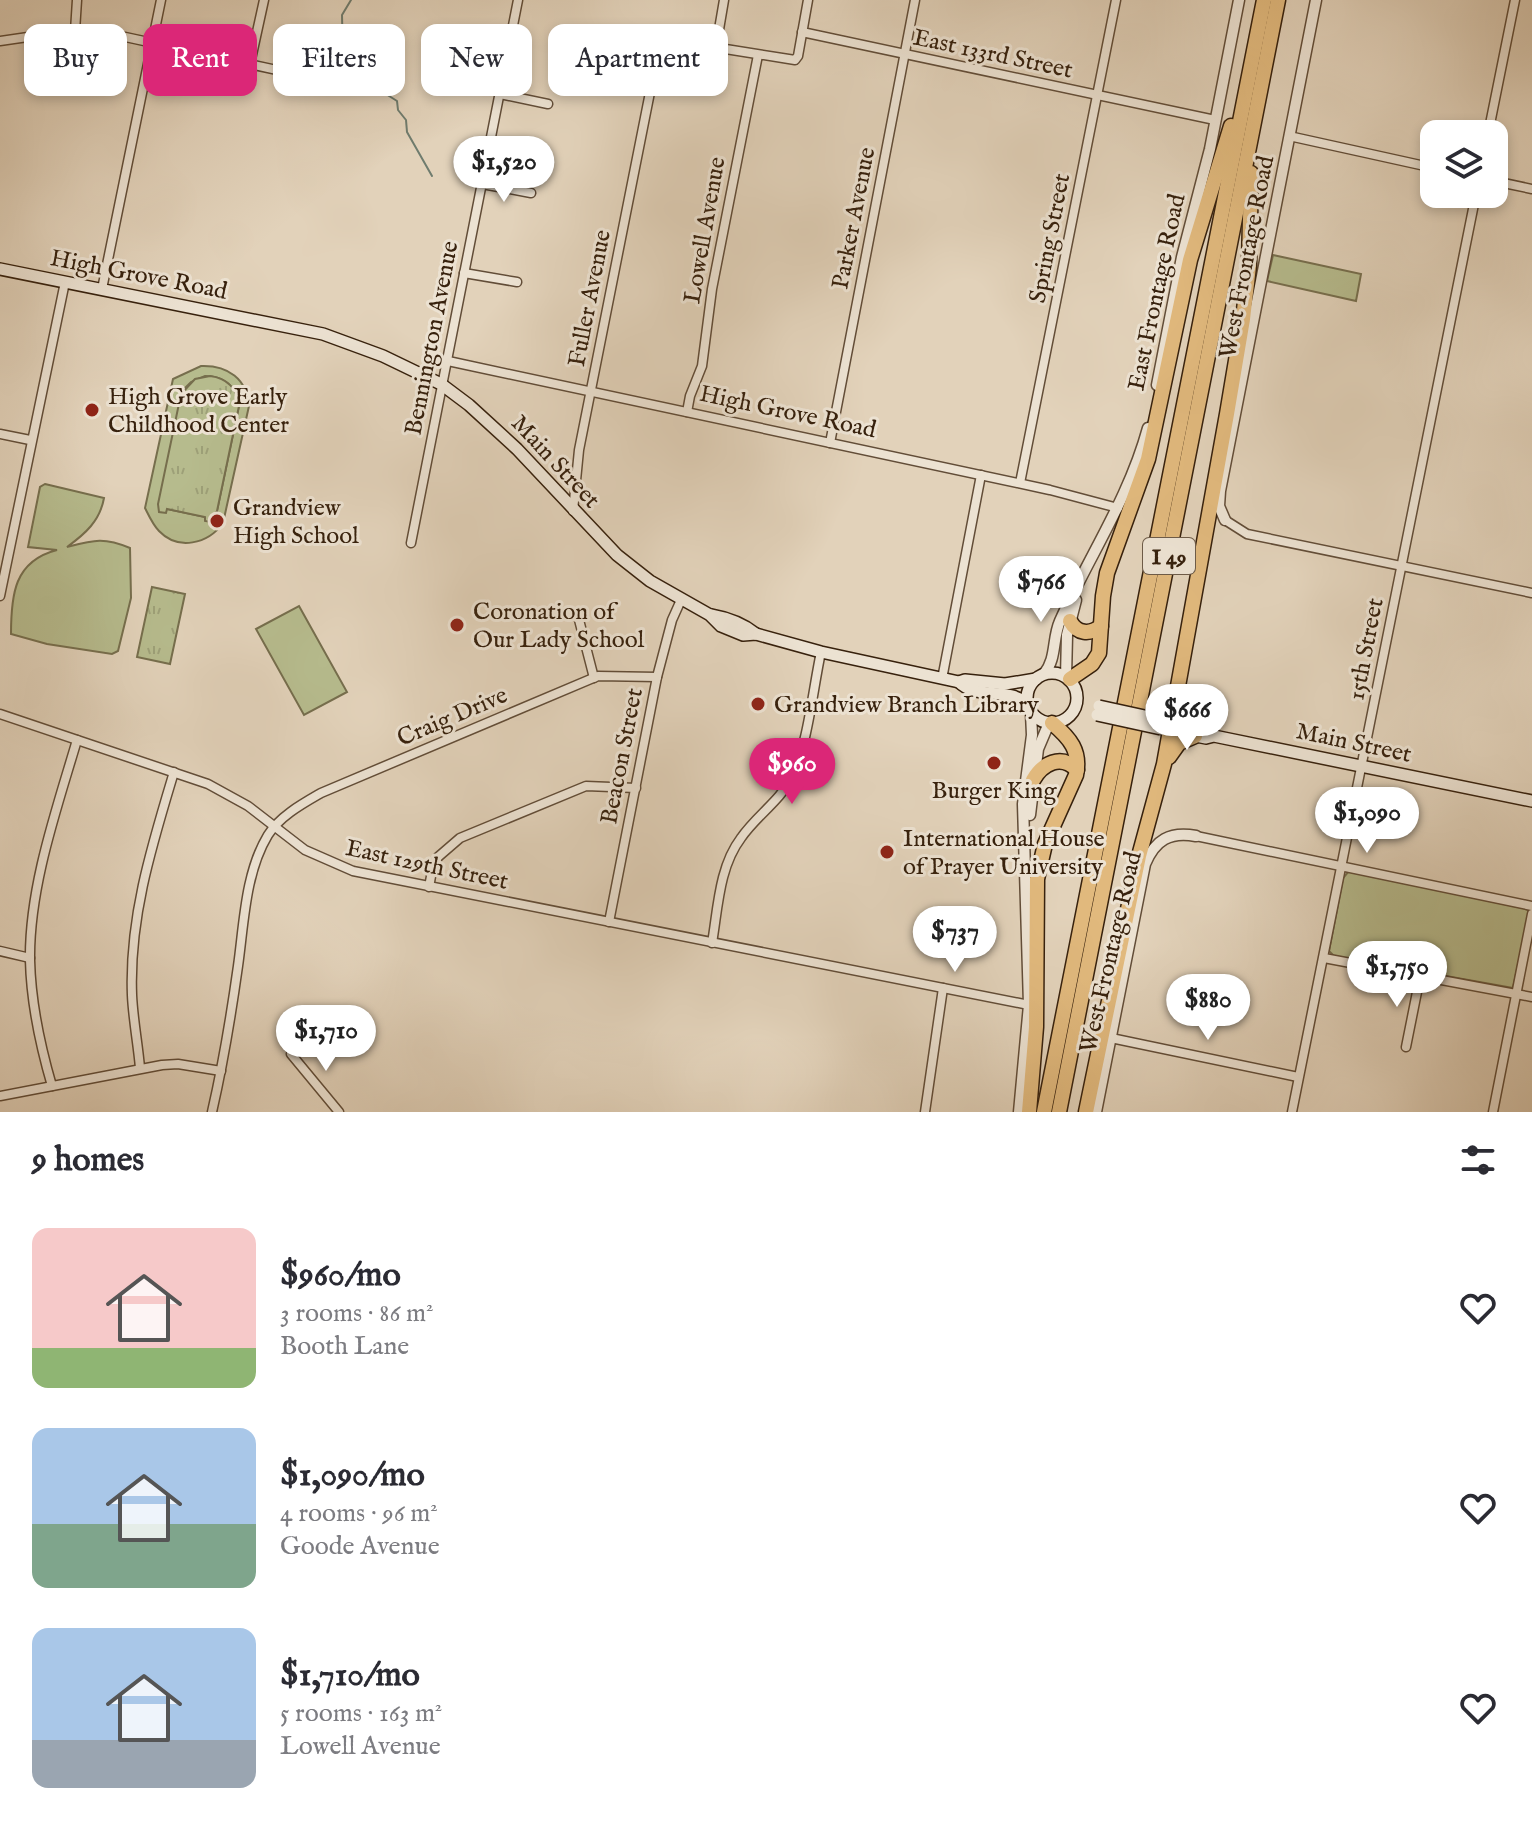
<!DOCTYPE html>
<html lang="en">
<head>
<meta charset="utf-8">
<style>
	body { margin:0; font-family:"IM FELL English",serif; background:#f7f7f7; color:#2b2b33; height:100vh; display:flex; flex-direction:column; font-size:30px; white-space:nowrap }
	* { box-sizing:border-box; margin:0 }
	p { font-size:26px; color:#7c7c81 }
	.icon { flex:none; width:44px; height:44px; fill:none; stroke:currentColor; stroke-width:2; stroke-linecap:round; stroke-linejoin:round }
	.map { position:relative; height:1112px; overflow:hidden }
	.details { display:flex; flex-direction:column; background:#fff; flex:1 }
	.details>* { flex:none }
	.banner { position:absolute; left:24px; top:24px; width:800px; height:72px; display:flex; gap:16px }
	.buttons { position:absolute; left:1420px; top:120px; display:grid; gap:16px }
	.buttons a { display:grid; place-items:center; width:88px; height:88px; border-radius:16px; background:#fff; box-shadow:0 4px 12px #0003; font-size:40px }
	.price { position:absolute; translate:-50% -68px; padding:0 18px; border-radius:28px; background:#fff; color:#222; font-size:26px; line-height:52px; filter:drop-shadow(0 2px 4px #0008) }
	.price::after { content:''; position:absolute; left:50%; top:48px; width:24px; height:18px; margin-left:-12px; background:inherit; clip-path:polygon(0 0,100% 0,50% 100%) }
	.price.selected { background:#db2777; color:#fff }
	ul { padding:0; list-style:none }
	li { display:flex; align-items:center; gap:24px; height:200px; padding:0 32px }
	li span { display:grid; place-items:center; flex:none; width:224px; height:160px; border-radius:16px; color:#555 }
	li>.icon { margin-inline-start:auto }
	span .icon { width:96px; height:96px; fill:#fffc; stroke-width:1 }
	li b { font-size:34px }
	h2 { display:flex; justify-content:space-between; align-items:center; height:96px; padding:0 32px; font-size:34px }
	.pill { padding:0 28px; border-radius:16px; background:#fff; box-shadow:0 4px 12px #0003; font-size:28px; line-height:72px }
	.pill.selected { background:#db2777; color:#fff }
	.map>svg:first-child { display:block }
	.grass { fill:#b6bb8d; stroke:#766e4d; stroke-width:2; fill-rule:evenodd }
	.park { fill:url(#park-tufts); stroke:#766e4d; stroke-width:2 }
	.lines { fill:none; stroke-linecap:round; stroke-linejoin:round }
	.stream { stroke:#6f7c6e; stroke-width:2 }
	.minor-casing { stroke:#624d38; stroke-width:11 }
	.tertiary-casing { stroke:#624d38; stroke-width:13 }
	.secondary-casing { stroke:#37210d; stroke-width:14 }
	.motorway-casing { stroke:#37210d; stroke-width:17 }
	.minor { stroke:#ece2d2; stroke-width:8 }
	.tertiary { stroke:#ece2d2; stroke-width:10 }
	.secondary { stroke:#ece2d2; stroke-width:11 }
	.motorway { stroke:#e1b97d; stroke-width:14 }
	.secondary-bridge-casing { stroke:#37210d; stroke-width:14; stroke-linecap:butt }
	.secondary-bridge { stroke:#ece2d2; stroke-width:11 }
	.poi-dot { fill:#8f2418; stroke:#ece2d2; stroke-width:3 }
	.labels { text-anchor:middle; stroke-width:6; stroke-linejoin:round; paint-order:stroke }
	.shield { fill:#ece2d2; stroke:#6d5b48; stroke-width:2 }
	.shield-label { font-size:22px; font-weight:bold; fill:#37210d }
	.street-label { font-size:24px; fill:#37210d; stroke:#ece2d2 }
	.poi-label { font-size:24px; fill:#37210d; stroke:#ece2d2; text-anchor:start }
</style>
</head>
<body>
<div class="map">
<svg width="1532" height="1112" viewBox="0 0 1532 1112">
	<defs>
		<pattern id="park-tufts" width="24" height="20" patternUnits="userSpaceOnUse" patternTransform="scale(2)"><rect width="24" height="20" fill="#b6bb8d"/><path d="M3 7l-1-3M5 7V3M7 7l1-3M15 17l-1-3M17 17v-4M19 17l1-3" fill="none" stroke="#9da078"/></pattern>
	</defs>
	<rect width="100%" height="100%" fill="#e2d2ba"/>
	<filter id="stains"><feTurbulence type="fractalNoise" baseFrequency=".0025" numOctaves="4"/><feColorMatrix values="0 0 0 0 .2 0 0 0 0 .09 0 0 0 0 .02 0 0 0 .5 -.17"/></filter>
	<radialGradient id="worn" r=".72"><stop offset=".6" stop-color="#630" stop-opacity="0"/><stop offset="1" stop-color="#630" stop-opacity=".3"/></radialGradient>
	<g class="grass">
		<path d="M1273 255 1361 274 1356 301 1267 281Z"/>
		<path d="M201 366C228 365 247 379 249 406L223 523C208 544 178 551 159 531 153 525 149 516 145 508L173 379ZM205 376C224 376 237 386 239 406L217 511 211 522 205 517 167 509 183 390 191 382Z"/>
		<path d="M45 484 104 498C100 521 85 534 67 547 94 540 104 537 130 548L131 598 118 651 112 654 47 644 11 634C11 595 14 561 57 550L28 547 40 487Z"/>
		<path d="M299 606 347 692 304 715 256 629Z"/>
		<path d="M1349 871 1527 909 1529 913 1513 988 1334 956 1329 951 1343 878Z"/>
	</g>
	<g class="park">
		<path d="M210 376C227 378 237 389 239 406L217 511 211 522 205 521V517L167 509 166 513 159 512 158 504 181 394 195 379Z"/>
		<path d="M152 587 185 594 170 664 137 657Z"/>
	</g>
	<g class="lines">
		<path class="stream" d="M351 0 342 15 343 60 367 82 397 101 398 110 406 120 407 132 432 176"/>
		<defs>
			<g id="minor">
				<path d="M75 31 77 0"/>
				<path d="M802 32 1215 120"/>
				<path d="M54 34 58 65"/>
				<path d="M648 38 659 47"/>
				<path d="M0 41 62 32 107 33 286 72"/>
				<path d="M659 47 669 40 795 60 798 56 808 0"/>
				<path d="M716 47 724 0"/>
				<path d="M250 64 264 0"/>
				<path d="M500 94 548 104"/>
				<path d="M1488 134 1515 0"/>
				<path d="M1289 136 1434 168"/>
				<path d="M1494 181 1532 189"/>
				<path d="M482 184 531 193"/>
				<path d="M464 273 517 282"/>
				<path d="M102 289 161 0"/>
				<path d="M448 361 1050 490 1118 508"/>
				<path d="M687 412 690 396 702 366 712 289 758 55"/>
				<path d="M0 434 30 440"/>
				<path d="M830 443 915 0"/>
				<path d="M1020 483 1116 0"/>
				<path d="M573 511 579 450 659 47"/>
				<path d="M1225 520 1247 534 1532 593"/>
				<path d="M411 543 518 0"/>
				<path d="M0 596 65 282"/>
				<path d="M577 612 594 678"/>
				<path d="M942 679 981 475"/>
				<path d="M0 714 208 784 248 806 305 850 353 871 1029 1005"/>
				<path d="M1196 836 1532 906"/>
				<path d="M429 887 432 871 438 857 460 838 586 786 636 788"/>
				<path d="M609 922 657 677 672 620 681 600"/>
				<path d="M712 943C718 908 719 867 741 838 756 816 780 801 792 777 808 743 813 689 821 652"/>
				<path d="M0 951 30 958"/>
				<path d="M1324 958 1532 997"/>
				<path d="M1111 1038 1298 1077"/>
				<path d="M1406 1047 1420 977"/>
				<path d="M291 1054 339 1112"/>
				<path d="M140 1068C138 1044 133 1019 132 995 129 918 152 845 174 772"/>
				<path d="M52 1086C40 1045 31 1003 30 960 29 887 57 808 77 740"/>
				<path d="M0 1096 162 1065 178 1064 221 1071"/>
				<path d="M212 1112C223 1064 231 1016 238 966 244 924 245 873 268 835 280 816 302 804 321 793L598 676 657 677"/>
				<path d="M925 1112 943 988"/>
				<path d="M1292 1112 1476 194"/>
				<path d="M1493 1112 1532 914"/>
			</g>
			<g id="tertiary">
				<path d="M1157 385 1182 257 1210 149 1239 0"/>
				<path d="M1225 520 1219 506 1220 491 1316 0"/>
				<path d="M1044 674C1057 658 1052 639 1060 621 1089 556 1129 498 1148 428"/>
				<path d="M1066 677 1067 635 1076 600"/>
				<path d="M1030 815 1038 749 1049 723"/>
				<path d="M1019 1112 1029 1005 1023 804 1032 735 1031 713"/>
				<path d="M1096 1112 1145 864C1155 840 1170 831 1196 836"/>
			</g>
			<g id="secondary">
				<path d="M0 269 323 334 383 356 441 384 469 405 517 449 617 555 650 581 710 615 721 626 743 635 756 634 821 652 959 682 965 680 1005 684 1036 679"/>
				<path d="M711 615C728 618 742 623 756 634"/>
				<circle cx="1052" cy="698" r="25"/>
				<path d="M959 682C977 700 1006 687 1027 703"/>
				<path d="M1165 730 1206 738 1214 736 1532 801"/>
			</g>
			<g id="motorway">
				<path d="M1070 621C1077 634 1090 635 1101 626"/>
				<path d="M1070 679 1092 664 1099 653 1103 596 1107 573 1148 459 1190 260 1231 126"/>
				<path d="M1177 700 1186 717 1203 729"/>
				<path d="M1169 757 1179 743 1195 736"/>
				<path d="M1033 780C1042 764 1061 753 1077 770"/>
				<path d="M1029 1112 1036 1027 1037 879 1045 844 1076 775C1081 751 1070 738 1052 723"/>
				<path d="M1044 1112 1264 0"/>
				<path d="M1059 1112 1278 0"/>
				<path d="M1086 1112 1139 856 1164 764 1227 414 1243 319 1249 266 1251 173"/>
			</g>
		</defs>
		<use href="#minor" class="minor-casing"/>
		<use href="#tertiary" class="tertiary-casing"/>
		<use href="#secondary" class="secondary-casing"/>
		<use href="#motorway" class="motorway-casing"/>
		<use href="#minor" class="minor"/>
		<use href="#tertiary" class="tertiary"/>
		<use href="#secondary" class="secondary"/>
		<use href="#motorway" class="motorway"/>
		<defs>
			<g id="secondary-bridge">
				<path d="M1099 706 1163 720"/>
				<path d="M1097 715 1161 729"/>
			</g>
		</defs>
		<use href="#secondary-bridge" class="secondary-bridge-casing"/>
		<use href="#secondary-bridge" class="secondary-bridge"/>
	</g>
	<g class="poi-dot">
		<circle cx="92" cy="410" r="8"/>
		<circle cx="217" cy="521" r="8"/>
		<circle cx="457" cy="625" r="8"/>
		<circle cx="758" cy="704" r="8"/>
		<circle cx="994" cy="763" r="8"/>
		<circle cx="887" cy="852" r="8"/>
	</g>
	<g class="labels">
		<rect class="shield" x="1143" y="538" width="52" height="36" rx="6"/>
		<g class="shield-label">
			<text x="1169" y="564">I 49</text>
		</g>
		<g class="street-label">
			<text transform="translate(993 53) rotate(12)" y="8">East 133rd Street</text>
			<text transform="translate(853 218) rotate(-79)" y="8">Parker Avenue</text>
			<text transform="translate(704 230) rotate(-80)" y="8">Lowell Avenue</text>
			<text transform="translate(1049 238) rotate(-79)" y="8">Spring Street</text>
			<text transform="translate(1246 257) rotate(-79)" y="8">West Frontage Road</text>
			<text transform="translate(139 274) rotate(11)" y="8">High Grove Road</text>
			<text transform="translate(1156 292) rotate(-78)" y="8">East Frontage Road</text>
			<text transform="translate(589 298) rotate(-79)" y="8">Fuller Avenue</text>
			<text transform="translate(431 338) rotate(-79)" y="8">Bennington Avenue</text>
			<text transform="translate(788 411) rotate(12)" y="8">High Grove Road</text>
			<text transform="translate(556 461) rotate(47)" y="8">Main Street</text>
			<text transform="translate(1365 649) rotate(-79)" y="8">15th Street</text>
			<text transform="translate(452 716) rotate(-23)" y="8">Craig Drive</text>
			<text transform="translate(1354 742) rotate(12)" y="8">Main Street</text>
			<text transform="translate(621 756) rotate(-79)" y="8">Beacon Street</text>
			<text transform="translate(427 864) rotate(12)" y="8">East 129th Street</text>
			<text transform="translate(1110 952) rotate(-77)" y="8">West Frontage Road</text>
		</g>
		<g class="poi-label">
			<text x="108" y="404">High Grove Early<tspan x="108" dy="28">Childhood Center</tspan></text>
			<text x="233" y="515">Grandview<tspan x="233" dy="28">High School</tspan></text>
			<text x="473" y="619">Coronation of<tspan x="473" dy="28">Our Lady School</tspan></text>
			<text x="774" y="712">Grandview Branch Library</text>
			<text x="994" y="798" text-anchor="middle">Burger King</text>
			<text x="903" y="846">International House<tspan x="903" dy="28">of Prayer University</tspan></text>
		</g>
	</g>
	<rect width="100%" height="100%" filter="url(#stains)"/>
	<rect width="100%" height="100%" fill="url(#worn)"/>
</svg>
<div class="buttons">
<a><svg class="icon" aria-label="layers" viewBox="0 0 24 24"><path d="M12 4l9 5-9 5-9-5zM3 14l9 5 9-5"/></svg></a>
</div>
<b class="price" style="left:504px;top:204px">$1,520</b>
<b class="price" style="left:1041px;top:624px">$766</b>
<b class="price" style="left:1187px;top:752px">$666</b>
<b class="price selected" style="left:792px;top:806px">$960</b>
<b class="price" style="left:1367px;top:855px">$1,090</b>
<b class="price" style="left:955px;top:974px">$737</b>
<b class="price" style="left:1397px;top:1009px">$1,750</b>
<b class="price" style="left:1208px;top:1042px">$880</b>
<b class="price" style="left:326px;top:1073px">$1,710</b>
<div class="banner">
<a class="pill">Buy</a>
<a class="pill selected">Rent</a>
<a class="pill">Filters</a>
<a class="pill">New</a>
<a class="pill">Apartment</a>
</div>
</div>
<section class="details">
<h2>9 homes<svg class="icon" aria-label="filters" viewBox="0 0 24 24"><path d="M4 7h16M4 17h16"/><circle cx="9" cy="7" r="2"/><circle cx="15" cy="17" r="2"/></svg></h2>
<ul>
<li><span style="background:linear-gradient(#f6c9c9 75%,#8fb573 0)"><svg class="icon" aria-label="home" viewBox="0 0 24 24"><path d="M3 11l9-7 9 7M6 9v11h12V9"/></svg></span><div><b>$960/mo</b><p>3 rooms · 86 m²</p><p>Booth Lane</p></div><svg class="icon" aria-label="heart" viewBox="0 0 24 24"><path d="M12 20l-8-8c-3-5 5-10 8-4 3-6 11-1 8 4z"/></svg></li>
<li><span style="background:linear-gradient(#a9c7e8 60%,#7fa58c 0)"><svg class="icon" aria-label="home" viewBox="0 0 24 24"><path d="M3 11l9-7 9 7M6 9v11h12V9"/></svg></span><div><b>$1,090/mo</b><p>4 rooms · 96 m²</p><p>Goode Avenue</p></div><svg class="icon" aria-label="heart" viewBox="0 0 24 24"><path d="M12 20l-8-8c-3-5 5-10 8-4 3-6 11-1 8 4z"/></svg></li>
<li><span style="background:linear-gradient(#a9c7e8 70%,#9aa5b1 0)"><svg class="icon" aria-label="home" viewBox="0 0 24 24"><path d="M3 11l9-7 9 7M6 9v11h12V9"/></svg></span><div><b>$1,710/mo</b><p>5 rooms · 163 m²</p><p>Lowell Avenue</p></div><svg class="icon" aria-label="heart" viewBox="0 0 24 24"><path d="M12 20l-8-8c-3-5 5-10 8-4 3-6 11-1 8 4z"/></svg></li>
</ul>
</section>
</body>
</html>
